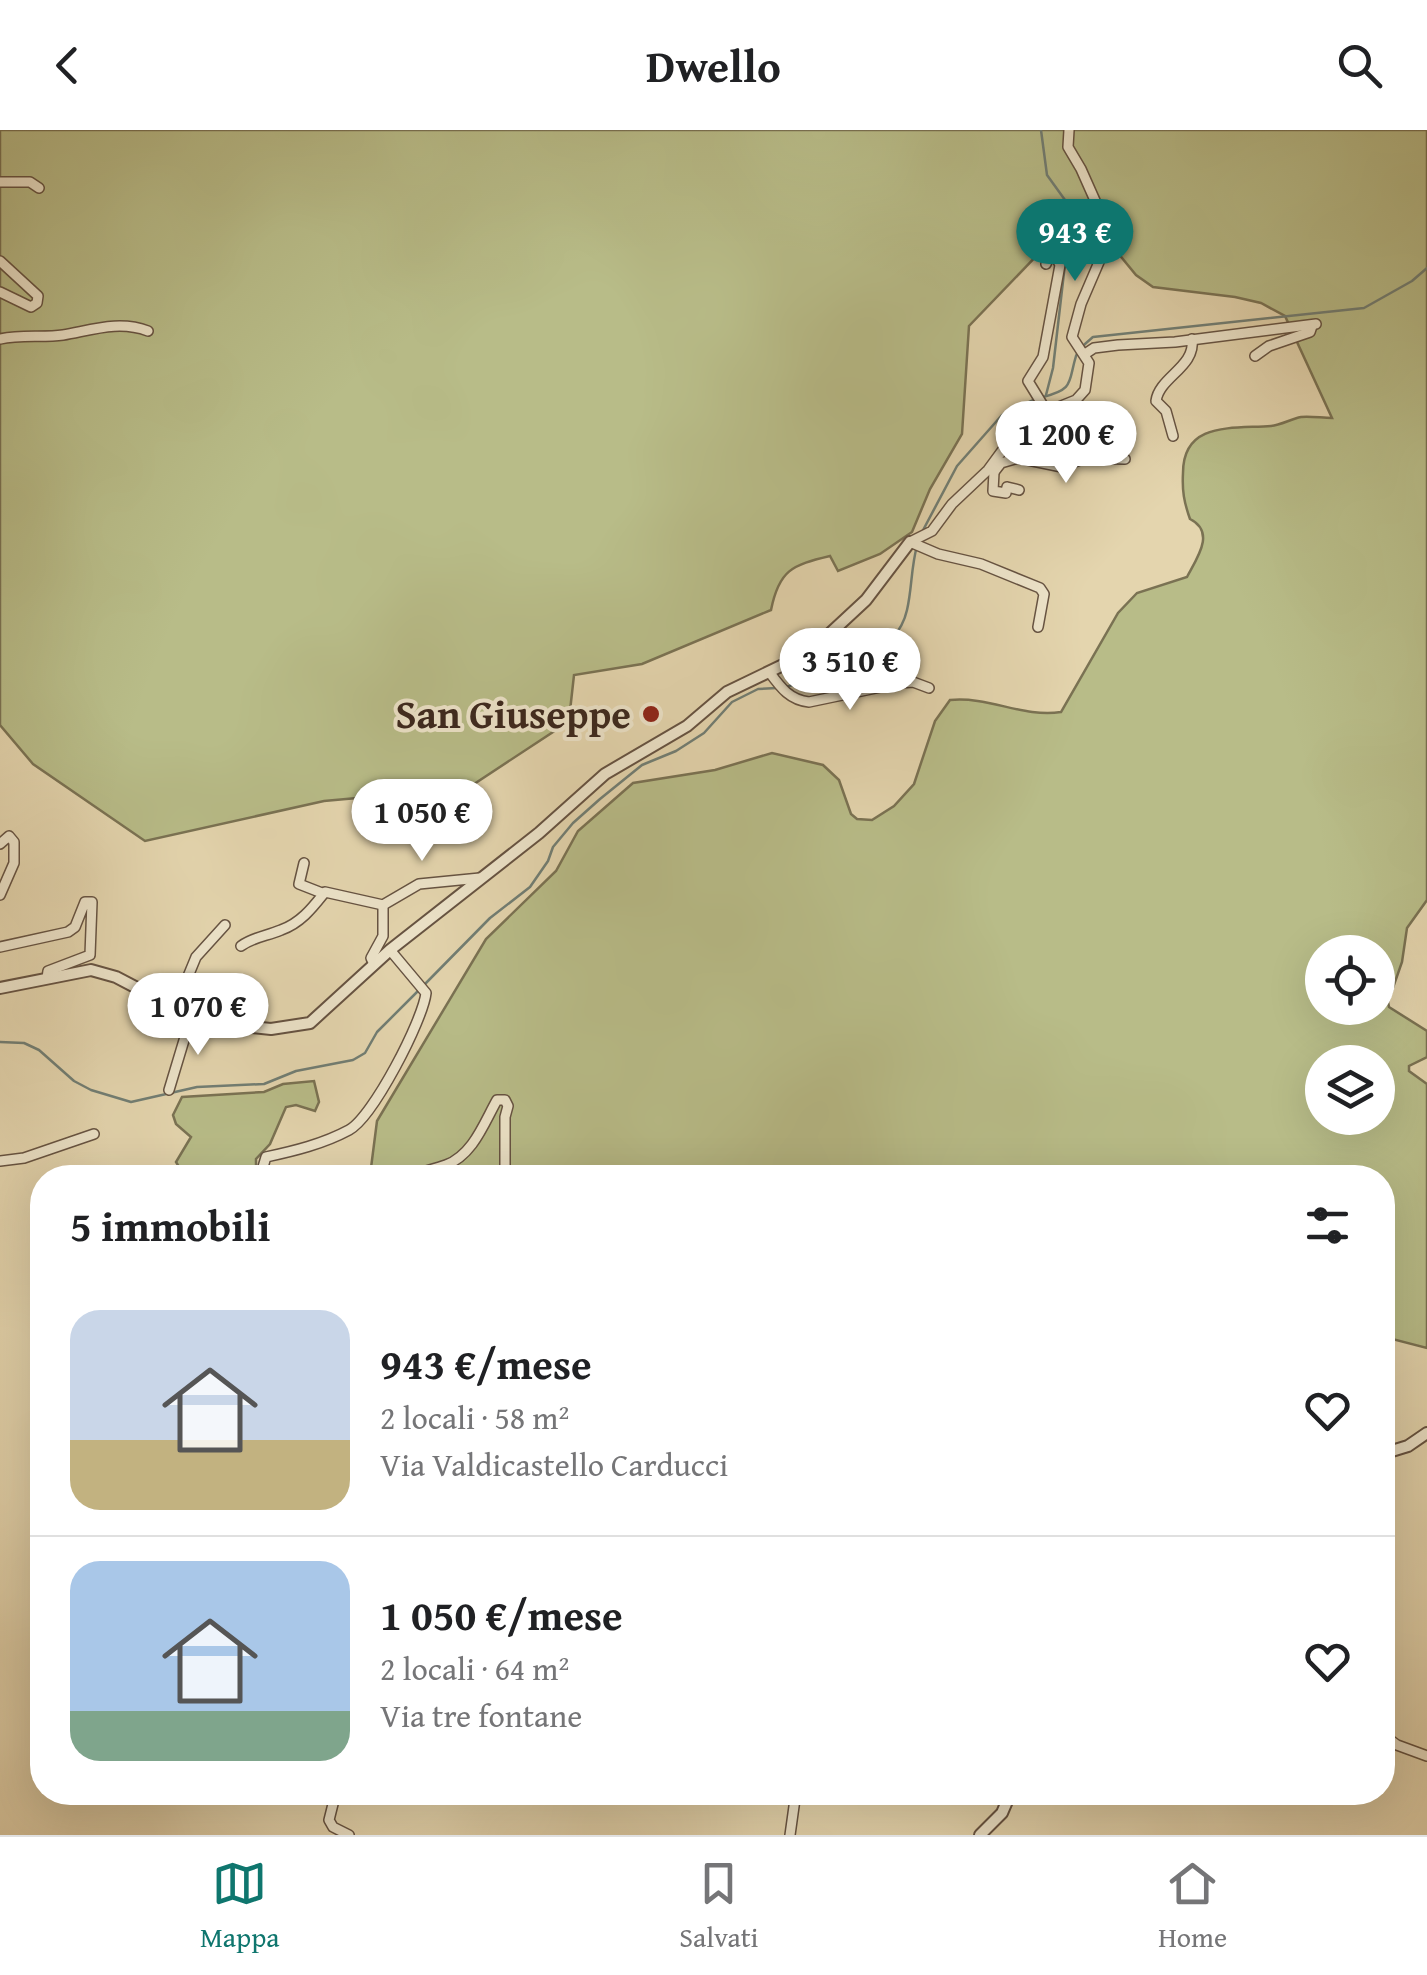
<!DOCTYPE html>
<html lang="it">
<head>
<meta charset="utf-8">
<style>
	body { margin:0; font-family:"Gentium Book Plus",serif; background:#f2f2f2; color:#202124; height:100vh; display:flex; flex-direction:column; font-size:38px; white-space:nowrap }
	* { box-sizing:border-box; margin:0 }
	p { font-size:32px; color:#757577 }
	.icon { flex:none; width:55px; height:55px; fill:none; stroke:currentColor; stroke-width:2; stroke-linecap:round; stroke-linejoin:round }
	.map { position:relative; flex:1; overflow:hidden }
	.sheet { position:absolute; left:30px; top:1035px; width:1365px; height:640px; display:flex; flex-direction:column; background:#fff; border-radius:40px; box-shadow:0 10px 40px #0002 }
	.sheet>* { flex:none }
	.tools { position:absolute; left:1305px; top:805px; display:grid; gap:20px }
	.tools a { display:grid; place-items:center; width:90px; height:90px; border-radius:50%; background:#fff; box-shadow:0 10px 40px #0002; font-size:50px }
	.price { position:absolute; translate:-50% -85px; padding:0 22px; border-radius:35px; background:#fff; color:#222; font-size:32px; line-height:65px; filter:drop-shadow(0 2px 5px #0008) }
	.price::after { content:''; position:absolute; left:50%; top:60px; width:30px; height:22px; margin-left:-15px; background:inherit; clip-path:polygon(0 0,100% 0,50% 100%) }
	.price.selected { background:#0f766e; color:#fff }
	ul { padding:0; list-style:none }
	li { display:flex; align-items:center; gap:30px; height:250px; padding:0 40px }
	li+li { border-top:2px solid #e0e0e0 }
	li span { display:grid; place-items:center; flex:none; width:280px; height:200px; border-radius:30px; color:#555 }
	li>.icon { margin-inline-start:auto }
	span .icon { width:120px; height:120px; fill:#fffc; stroke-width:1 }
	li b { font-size:42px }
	h2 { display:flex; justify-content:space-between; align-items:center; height:120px; padding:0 40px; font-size:42px }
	header { display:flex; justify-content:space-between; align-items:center; height:130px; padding:0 40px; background:#fff; font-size:45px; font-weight:600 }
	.menu { display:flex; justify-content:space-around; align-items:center; height:140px; border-top:2px solid #e0e0e0; background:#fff; font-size:28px; color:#757577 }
	.menu a { display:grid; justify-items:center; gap:5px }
	.menu .selected { color:#0f766e }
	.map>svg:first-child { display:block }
	.green { fill:#b8bc88; stroke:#7a7253; stroke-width:2.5; fill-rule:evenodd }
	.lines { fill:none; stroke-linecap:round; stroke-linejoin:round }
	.stream { stroke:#717e74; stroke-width:2.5 }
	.minor-casing { stroke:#665342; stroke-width:12 }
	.tertiary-casing { stroke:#665342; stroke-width:14 }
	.minor { stroke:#ede4ca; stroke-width:9 }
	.tertiary { stroke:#ede4ca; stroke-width:10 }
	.poi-dot { fill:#8f2418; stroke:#ede4ca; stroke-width:4 }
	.labels { text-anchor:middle; stroke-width:8; stroke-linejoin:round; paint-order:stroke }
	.poi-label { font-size:40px; font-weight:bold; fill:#3c281e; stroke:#ede4ca; text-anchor:end }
</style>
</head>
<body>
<header><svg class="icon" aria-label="back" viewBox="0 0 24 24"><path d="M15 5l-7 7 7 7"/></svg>Dwello<svg class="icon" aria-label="search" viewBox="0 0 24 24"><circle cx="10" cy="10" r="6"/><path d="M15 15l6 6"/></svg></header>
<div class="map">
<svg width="1427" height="1705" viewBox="0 0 1427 1705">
	<rect width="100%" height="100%" fill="#e4d5ae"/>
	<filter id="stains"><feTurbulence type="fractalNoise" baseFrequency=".002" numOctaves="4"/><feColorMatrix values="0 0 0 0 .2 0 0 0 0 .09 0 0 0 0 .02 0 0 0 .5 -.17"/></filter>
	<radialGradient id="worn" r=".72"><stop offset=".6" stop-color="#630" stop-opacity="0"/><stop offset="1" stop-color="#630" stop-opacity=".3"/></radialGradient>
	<g class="green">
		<path d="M0 0H1427V770L1407 798 1402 832 1388 872 1389 877 1427 901V927L1409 936V941L1427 954V1218L1392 1209 1383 1197 1382 1048 352 1047 364 1045 371 1038 377 991 486 809 556 741 578 701 633 653 715 640 772 623 823 635 839 650 851 684 857 689 872 690 894 676 914 654 935 591 950 570C989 566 1023 588 1061 582L1118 483 1137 463 1187 447C1197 428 1216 402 1190 389 1184 372 1182 361 1183 343 1183 291 1233 299 1271 296 1281 295 1291 289 1301 287 1311 286 1322 288 1332 288L1285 186 1261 173 1235 167 1153 157 1136 145 1113 117 1044 118 969 196 962 304 930 359 912 402 880 424 838 441 830 426C792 435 779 440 771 480L642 534 574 545 570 581 559 598 468 658 324 671 145 711 33 634 0 595ZM1322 822H1378V878H1322ZM1322 932H1378V988H1322Z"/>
		<path d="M314 951 319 972 315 981 296 975 286 977 270 1014 256 1029V1039L268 1047H185L176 1032 191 1007 176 994 173 985 182 967 264 962 283 954Z"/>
	</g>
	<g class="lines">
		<g class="stream">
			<path d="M1041 0 1047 45 1065 70 1068 108 1053 238 1046 265"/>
			<path d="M1043 267C1075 259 1068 252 1076 226 1079 218 1087 212 1093 207L1364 178 1412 151 1427 138"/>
			<path d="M921 404 957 336 1002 285 1035 269"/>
			<path d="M785 557C828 547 896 530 907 480 912 459 911 437 917 416"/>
			<path d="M425 854 490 788 530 757 548 731 553 717 573 693 600 669 642 635 676 621 704 603 732 572 758 559 777 558"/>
			<path d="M0 912 24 913 39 920 74 951 91 960 131 972 197 957 264 954 296 941 353 930 365 923 377 902 419 860"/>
		</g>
		<defs>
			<g id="minor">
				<path d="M0 52H30L39 58"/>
				<path d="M0 131 38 166 37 173 31 177 0 162"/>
				<path d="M1046 134 1050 125 1056 127 1060 135 1043 227 1028 251 1047 282"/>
				<path d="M0 209C21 204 43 208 63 205 92 200 119 190 148 201"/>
				<path d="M1085 224 1094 218 1118 215 1175 212 1316 194"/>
				<path d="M1255 226 1269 216 1310 202 1312 196"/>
				<path d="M1173 306 1166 281 1156 271C1159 247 1196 237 1192 209"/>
				<path d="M994 342 1001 333 1018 328 1062 337 1085 328 1125 329"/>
				<path d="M994 342 993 361 1006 363 1007 357 1019 360"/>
				<path d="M910 412 932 401 952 374 988 340 1024 291 1076 270 1085 260 1089 233 1072 207 1081 174 1108 111 1109 102 1081 39 1068 17 1069 0"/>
				<path d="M910 412 938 424 981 434 1040 458 1044 464 1038 497"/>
				<path d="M770 543C781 558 790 570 809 572L900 553 913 552 929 558"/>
				<path d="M0 714 9 706 14 712V733L0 765"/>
				<path d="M304 733 299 754 322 763"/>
				<path d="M241 816C253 807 267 806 281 800 301 793 313 777 325 762L383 775 419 754 480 748"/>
				<path d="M0 817 68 802 75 797 85 772H92L90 825 48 841 47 848"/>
				<path d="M374 834 371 828 383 806V775"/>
				<path d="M175 878 196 827 225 795"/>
				<path d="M169 960 191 887"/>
				<path d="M0 1031 24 1028 94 1004"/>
				<path d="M277 1048 263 1037 266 1027C294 1021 323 1014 349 1000 373 987 423 890 426 863L390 820"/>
				<path d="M406 1048C419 1042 432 1040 446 1035 473 1025 484 993 497 970H505L508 976 505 987V1048"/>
				<path d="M1382 1604 1397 1615 1427 1626"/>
				<path d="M336 1662 329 1690 333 1697 349 1705"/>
				<path d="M790 1705 796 1662"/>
			</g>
			<g id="tertiary">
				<path d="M0 858 91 840 116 847 202 892 271 899 310 893 390 820 539 703 605 644 687 596 727 562 810 522 866 470 910 412"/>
				<path d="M1382 1324 1408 1316 1427 1303"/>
				<path d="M980 1705 1002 1683 1011 1662"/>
			</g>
		</defs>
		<use href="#minor" class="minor-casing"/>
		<use href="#tertiary" class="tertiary-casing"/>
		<use href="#minor" class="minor"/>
		<use href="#tertiary" class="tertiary"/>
	</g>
	<circle class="poi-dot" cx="651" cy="584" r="10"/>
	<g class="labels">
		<g class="poi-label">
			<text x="631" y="598">San Giuseppe</text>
		</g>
	</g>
	<rect width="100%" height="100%" filter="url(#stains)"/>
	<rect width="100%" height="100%" fill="url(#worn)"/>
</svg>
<div class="tools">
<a><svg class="icon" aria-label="locate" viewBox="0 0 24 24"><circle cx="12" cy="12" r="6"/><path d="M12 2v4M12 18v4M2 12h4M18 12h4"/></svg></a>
<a><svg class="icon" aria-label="layers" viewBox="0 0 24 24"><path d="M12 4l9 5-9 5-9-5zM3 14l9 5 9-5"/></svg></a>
</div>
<b class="price selected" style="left:1075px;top:154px">943 €</b>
<b class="price" style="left:1066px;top:356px">1 200 €</b>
<b class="price" style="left:850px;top:583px">3 510 €</b>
<b class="price" style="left:422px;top:734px">1 050 €</b>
<b class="price" style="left:198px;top:928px">1 070 €</b>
<section class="sheet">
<h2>5 immobili<svg class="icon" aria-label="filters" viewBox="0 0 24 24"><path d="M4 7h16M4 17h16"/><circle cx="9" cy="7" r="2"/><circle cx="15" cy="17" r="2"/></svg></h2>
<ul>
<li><span style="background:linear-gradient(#c9d6e8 65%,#c2b280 0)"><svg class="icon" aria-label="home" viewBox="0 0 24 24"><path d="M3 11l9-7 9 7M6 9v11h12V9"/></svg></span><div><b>943 €/mese</b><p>2 locali · 58 m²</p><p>Via Valdicastello Carducci</p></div><svg class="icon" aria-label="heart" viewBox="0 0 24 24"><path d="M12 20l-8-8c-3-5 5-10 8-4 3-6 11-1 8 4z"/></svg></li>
<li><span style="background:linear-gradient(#a9c7e8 75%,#7fa58c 0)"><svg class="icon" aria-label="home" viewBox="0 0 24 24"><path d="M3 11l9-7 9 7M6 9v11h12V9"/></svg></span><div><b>1 050 €/mese</b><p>2 locali · 64 m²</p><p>Via tre fontane</p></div><svg class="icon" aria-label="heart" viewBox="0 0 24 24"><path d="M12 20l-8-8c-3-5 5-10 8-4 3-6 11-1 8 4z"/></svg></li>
</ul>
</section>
</div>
<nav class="menu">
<a class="selected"><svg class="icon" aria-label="map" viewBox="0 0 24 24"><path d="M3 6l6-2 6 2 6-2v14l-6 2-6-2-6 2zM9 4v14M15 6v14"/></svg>Mappa</a>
<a><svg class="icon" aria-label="saved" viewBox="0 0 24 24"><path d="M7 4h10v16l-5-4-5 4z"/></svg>Salvati</a>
<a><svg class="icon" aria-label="home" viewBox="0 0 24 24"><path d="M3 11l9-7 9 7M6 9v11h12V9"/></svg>Home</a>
</nav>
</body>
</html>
